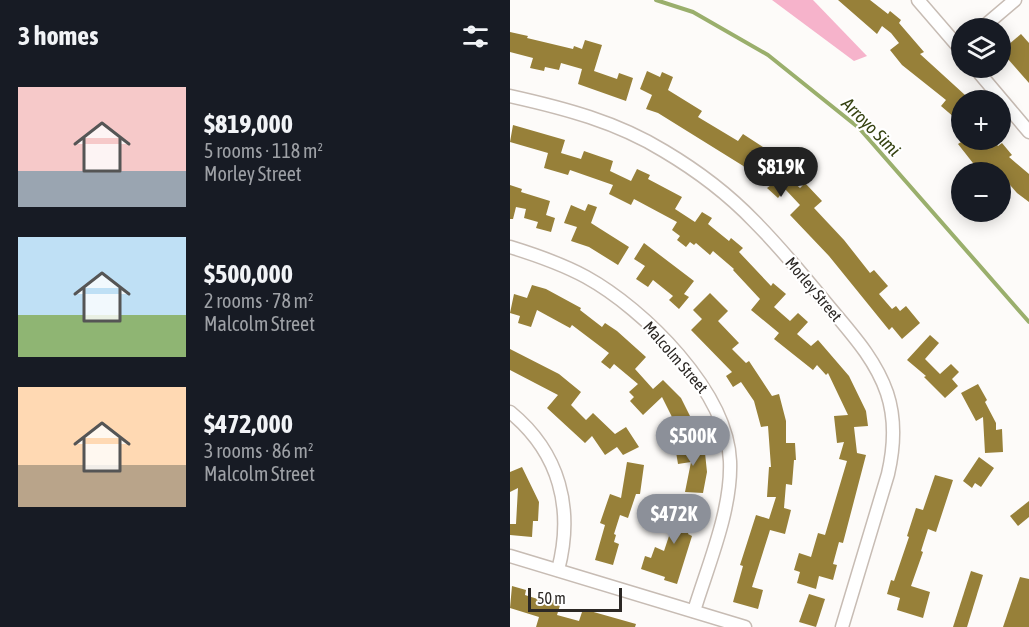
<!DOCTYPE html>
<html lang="en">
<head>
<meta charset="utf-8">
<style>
	body { margin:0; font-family:"Asap Condensed",sans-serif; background:#20242c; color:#f1f3f6; height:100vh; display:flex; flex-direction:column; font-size:22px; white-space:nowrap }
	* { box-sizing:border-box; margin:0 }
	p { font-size:20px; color:#9ea1a6 }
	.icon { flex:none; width:33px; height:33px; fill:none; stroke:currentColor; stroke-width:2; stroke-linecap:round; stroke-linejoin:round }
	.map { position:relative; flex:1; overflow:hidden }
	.sheet { display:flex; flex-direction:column; background:#171b24; width:510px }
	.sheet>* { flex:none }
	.buttons { position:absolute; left:441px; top:18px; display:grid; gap:12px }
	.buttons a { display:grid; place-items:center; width:60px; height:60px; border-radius:50%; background:#171b24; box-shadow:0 3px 15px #0003; font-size:30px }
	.scale { position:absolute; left:18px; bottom:15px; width:94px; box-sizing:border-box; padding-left:6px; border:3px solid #2c2825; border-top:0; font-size:16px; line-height:21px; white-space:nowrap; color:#2c2825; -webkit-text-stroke:4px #fff; paint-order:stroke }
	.price { position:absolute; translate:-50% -51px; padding:0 14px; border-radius:21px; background:#8c9099; color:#fff; font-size:20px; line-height:39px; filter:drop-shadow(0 2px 3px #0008) }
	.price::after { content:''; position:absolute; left:50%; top:36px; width:18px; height:14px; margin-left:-9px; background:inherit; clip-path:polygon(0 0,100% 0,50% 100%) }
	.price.active { background:#222; color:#fff }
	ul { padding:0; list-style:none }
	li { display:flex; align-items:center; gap:18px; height:150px; padding:0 18px }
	li span { display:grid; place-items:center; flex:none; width:168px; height:120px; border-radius:0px; color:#555 }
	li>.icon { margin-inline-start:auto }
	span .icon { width:72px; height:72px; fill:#fffc; stroke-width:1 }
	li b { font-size:26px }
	h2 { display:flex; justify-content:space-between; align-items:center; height:72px; padding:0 18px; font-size:26px }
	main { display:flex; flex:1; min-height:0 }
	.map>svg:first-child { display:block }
	.green { fill:#f6b3cb }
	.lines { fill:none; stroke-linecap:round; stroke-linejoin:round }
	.stream { stroke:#9aaf6c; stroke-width:4 }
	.building { fill:#978039 }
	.minor-casing { stroke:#c7bcb4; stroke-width:15 }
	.minor { stroke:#fff; stroke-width:12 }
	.labels { text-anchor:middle; stroke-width:4.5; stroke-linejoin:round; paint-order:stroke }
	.street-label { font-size:16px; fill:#2c2825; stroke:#fff }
	.water-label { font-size:18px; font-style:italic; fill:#354210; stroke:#fff }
</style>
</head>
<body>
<main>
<section class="sheet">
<h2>3 homes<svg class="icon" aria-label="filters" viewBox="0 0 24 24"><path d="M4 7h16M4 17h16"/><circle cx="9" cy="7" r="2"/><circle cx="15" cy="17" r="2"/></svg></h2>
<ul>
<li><span style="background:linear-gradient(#f6c9c9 70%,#9aa5b1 0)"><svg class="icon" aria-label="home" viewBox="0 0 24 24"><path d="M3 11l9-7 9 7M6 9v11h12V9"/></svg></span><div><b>$819,000</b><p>5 rooms · 118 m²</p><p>Morley Street</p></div></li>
<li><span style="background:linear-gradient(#bfe0f5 65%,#8fb573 0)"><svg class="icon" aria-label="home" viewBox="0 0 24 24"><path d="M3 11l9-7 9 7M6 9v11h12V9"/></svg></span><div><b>$500,000</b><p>2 rooms · 78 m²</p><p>Malcolm Street</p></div></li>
<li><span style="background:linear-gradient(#ffd9b3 65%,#b9a48a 0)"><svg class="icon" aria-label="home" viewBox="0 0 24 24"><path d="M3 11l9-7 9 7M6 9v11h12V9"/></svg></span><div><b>$472,000</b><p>3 rooms · 86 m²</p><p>Malcolm Street</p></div></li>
</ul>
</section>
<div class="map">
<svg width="519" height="627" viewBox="0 0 519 627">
	<rect width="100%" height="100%" fill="#fdfbf9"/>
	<path class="green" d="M262 0H303L357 56 344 61Z"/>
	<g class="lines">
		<path class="stream" d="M146 0 183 12 258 55 349 128 519 322"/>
	</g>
	<g class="building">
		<path d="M328 0H360L378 14 380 11 391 20 389 23 414 52 410 54 455 95 452 99V124L431 106 436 100 392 65 380 50 389 43 381 33 372 26 367 34Z"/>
		<path d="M0 32 18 36 17 38 63 49 64 46 72 49 75 40 92 45 84 71 107 79 109 73 123 78 116 101 68 84 72 69 51 63 49 70 35 67 34 71 20 68 23 58 0 52Z"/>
		<path d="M511 34 519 43V83L491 51Z"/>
		<path d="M137 71 150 77 152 72 163 77 158 90 192 111 188 117 228 141 233 134 253 147 249 152 290 188 295 183 312 201 304 208 334 240 360 273 364 270 378 286 369 294 382 309 386 306 390 311 396 306 410 323 392 339 382 327 379 330 319 256 280 215 290 205 275 189 268 198 257 188 261 185 244 170 243 172 148 113 136 109 142 95 130 89Z"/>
		<path d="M3 125 55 140 51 153 71 159 74 151 103 161 100 171 121 181 127 169 140 175 138 179 172 197 165 209 185 222 192 212 202 218 198 224 219 241 221 238 233 248 229 252 261 286 263 283 276 294 264 307 280 321 288 313 298 322 287 334 301 346 308 340 339 376 356 411 358 426 344 427 347 453 356 455 333 543 329 542 323 564 327 565 323 580 309 576 306 589 287 583 290 572 284 570 289 553 301 557 308 533 315 535 337 461 329 459 334 442 327 443 324 416 338 415 318 373 316 375 307 365 303 370 264 339 269 333 241 310 250 299 223 270 224 269 203 251 200 255 186 243 184 245 180 242 176 247 167 240 170 236 162 230 167 222 124 199 121 205 99 194 103 185 60 170 58 175 34 168 38 153 0 142Z"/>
		<path d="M454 140H483L488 146 492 143 502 155 499 157 519 174V202L507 193 486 169 481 172H470L448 144Z"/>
		<path d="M0 185 12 189 11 192 40 201 36 215 45 218 41 232 26 228 28 222 14 218 16 209 6 207 3 219H0Z"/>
		<path d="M78 204 87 207 81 223 119 247 108 265 79 247 61 241 67 227 54 223 61 205 75 211Z"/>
		<path d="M134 243 184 281 174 294 179 297 169 309 159 300 163 296 143 280 138 287 126 279 135 266 124 259Z"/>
		<path d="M22 285 36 289 71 308 70 310 92 327 95 323 107 331 136 357 125 369 143 389 153 380 171 398 182 420 167 427 152 397 133 415 120 401 124 397 119 392 128 384 104 364 100 369 91 362 99 353 62 325 60 328 27 310 21 327 8 323 10 316 0 313 4 294 17 298Z"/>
		<path d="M200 293 218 311 208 321 229 343 222 349 236 363 239 361 262 396 269 394 276 421V443H285L286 460H284L282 485 276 484 274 508 281 510 275 534 260 530 242 587 253 590 248 609 223 602 233 566 230 565 246 515 259 519 266 497H257L259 467H261L258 426 251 427 244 401 231 382 223 387 216 376 222 372 181 330 192 319 183 310Z"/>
		<path d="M420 335 429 343 415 359 430 374 441 364 449 372 442 379 448 386 435 398 414 377 416 376 397 360Z"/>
		<path d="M0 349 49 374 71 392 61 405 76 420 83 413 105 434 116 427 129 447 113 455 107 447 95 455 82 436 75 443 37 408 48 395 0 370Z"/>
		<path d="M468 384 477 400 475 402 486 423V430L492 429 493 452 475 453 473 417 466 421 451 393Z"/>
		<path d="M188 443 189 454 195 453 197 472 193 493 175 492 181 462 168 464 165 446Z"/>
		<path d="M469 457 484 468 471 487 465 483 462 488 453 481Z"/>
		<path d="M117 462 134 465 130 494H126L118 518 110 515 104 534 106 535 104 542 109 544 103 565 85 560 95 525 90 523 100 494 111 498Z"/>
		<path d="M12 467 29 502 28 521H23L22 537 0 535V524H6L8 488 0 492V472Z"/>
		<path d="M425 475 443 480 426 532 418 529 411 551 413 552 401 586 420 592 413 618 387 610 390 598 377 594 381 580 384 581 399 537 397 536 406 508 413 510Z"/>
		<path d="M175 495 191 499 189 511 186 510 178 534 182 536 167 584 154 580 155 577 131 569 135 556 141 558 145 547 154 551 166 515 170 516Z"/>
		<path d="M519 501V517L508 526 500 516Z"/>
		<path d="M461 571 473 575 457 627H443Z"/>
		<path d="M510 577 519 579V627H493Z"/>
		<path d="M2 586 16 590 15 595 37 602 38 598 51 602 47 615 69 621 73 609 126 624 125 627H26L29 617 0 608Z"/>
		<path d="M299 594 315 599 306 627 289 622Z"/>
	</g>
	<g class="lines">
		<defs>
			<g id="minor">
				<path d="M408 0 452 51"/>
				<path d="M472 28 505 0"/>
				<path d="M465 68 519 132"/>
				<path d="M0 96C54 108 107 122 154 151 186 170 218 194 244 221 270 247 293 275 316 303 340 332 365 358 377 393 386 420 384 448 378 474L332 627"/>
				<path d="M0 247C26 255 52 264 76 277 134 309 217 391 220 461 222 510 198 565 184 611"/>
				<path d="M0 412C50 453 64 509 48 570"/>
				<path d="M0 556 235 627"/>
			</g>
		</defs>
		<use href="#minor" class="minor-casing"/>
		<use href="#minor" class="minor"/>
	</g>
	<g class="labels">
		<g class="street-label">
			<text transform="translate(304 289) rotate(50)" y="6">Morley Street</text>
			<text transform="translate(166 357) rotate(49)" y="6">Malcolm Street</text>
		</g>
		<g class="water-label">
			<text transform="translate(361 127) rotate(45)" y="6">Arroyo Simi</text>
		</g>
	</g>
</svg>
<div class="buttons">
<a><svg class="icon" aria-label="layers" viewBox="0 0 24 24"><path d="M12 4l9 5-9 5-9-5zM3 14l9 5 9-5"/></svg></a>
<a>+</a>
<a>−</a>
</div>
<div class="scale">50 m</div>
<b class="price active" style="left:271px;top:198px">$819K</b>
<b class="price" style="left:183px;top:467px">$500K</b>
<b class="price" style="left:164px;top:545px">$472K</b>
</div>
</main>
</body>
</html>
